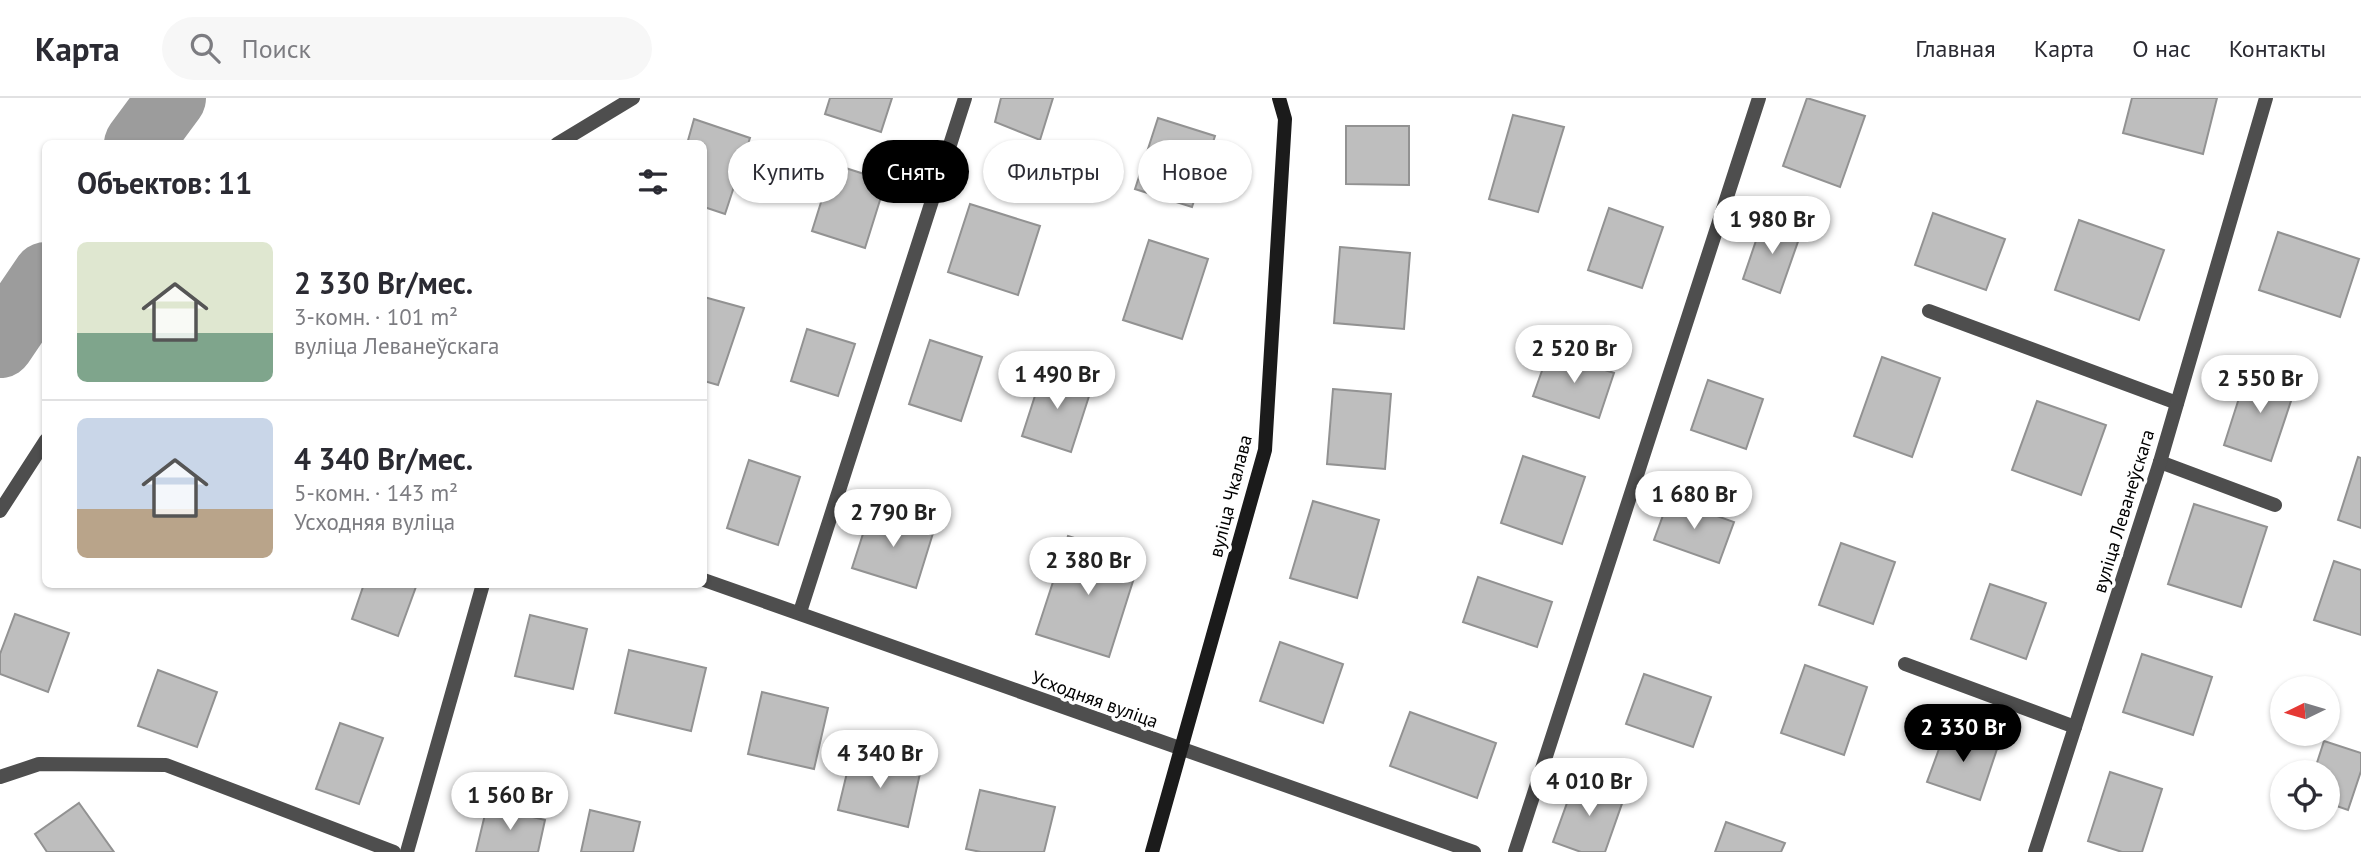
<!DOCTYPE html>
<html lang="ru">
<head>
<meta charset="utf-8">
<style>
	body { margin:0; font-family:"PT Sans",sans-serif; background:#f7f7f7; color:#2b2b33; height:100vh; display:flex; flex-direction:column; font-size:26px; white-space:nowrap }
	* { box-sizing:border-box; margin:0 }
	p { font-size:23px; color:#7c7c81 }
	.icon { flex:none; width:38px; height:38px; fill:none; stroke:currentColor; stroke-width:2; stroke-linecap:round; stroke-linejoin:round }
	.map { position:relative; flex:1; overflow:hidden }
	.drawer { position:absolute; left:42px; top:42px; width:665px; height:448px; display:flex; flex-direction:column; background:#fff; border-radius:10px; box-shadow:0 2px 5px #0004 }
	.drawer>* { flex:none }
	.hud { position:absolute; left:728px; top:42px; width:665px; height:63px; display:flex; gap:14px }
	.needle { width:46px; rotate:265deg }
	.controls { position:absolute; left:2270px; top:578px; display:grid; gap:14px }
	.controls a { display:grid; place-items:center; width:70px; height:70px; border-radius:50%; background:#fff; box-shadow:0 2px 5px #0004; font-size:35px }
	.price { position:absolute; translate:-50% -60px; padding:0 16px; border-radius:24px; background:#fff; color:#222; font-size:23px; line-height:46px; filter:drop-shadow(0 2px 4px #0008) }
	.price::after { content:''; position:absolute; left:50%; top:42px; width:21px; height:16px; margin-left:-10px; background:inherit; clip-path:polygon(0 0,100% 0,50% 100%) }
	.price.selected { background:#000; color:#fff }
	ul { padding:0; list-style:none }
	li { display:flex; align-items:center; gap:21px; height:175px; padding:0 35px }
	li+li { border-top:2px solid #e1e1e2 }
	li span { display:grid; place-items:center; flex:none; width:196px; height:140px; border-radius:10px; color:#555 }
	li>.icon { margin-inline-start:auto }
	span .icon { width:84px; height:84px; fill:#fffc; stroke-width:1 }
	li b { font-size:30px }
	h2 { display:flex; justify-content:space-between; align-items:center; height:84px; padding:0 35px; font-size:30px }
	.tag { padding:0 24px; border-radius:32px; background:#fff; box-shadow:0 2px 5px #0004; font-size:24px; line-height:63px }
	.tag.selected { background:#000; color:#fff }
	header { display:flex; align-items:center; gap:42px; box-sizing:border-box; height:98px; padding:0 35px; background:#fff; border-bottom:2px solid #e1e1e2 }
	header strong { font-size:33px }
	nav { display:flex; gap:38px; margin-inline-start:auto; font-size:24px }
	.search { width:490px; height:63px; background:#f7f7f7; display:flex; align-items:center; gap:18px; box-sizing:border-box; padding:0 24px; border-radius:38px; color:#7c7c81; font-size:26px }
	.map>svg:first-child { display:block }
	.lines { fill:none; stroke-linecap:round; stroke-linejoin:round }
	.river { stroke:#9c9c9c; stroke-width:68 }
	.building { fill:#bebebe; stroke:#929292; stroke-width:2 }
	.service { stroke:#4e4e4e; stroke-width:14 }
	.minor { stroke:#4e4e4e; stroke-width:14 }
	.secondary { stroke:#1b1b1b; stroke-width:14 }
	.labels { text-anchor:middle; stroke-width:7; stroke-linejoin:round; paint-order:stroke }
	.street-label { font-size:19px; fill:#000; stroke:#fff }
</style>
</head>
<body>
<header>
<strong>Карта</strong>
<div class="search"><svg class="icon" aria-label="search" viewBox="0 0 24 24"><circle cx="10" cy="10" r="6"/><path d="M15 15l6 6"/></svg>Поиск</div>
<nav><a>Главная</a><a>Карта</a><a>О нас</a><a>Контакты</a></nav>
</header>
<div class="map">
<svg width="2361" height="754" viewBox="0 0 2361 754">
	<rect width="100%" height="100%" fill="#fff"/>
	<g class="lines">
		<g class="river">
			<path d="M138 46 172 0"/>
			<path d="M0 246 46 178"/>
		</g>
	</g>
	<g class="building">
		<path d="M830 0H892L881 34 825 16Z"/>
		<path d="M1001 0H1053L1040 42 995 24Z"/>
		<path d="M1807 0 1865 18 1840 89 1783 68Z"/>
		<path d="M2132 0H2217L2203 56 2123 35Z"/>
		<path d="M1513 17 1564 29 1538 114 1489 101Z"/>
		<path d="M1158 20 1215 38 1192 109 1135 91Z"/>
		<path d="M694 21 750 40 725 116 704 109V46H687Z"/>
		<path d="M1346 28H1409V87L1346 86Z"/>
		<path d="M833 66 886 83 865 150 812 133Z"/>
		<path d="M970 106 1040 128 1018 197 948 174Z"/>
		<path d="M1609 110 1663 129 1642 190 1588 172Z"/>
		<path d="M1933 115 2005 141 1986 192 1915 167Z"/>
		<path d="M1763 122 1801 135 1780 195 1743 181Z"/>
		<path d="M2079 122 2164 152 2139 222 2055 192Z"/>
		<path d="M2278 134 2359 161 2340 219 2259 192Z"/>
		<path d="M1149 142 1208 161 1182 241 1123 222Z"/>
		<path d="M1340 149 1410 155 1404 231 1334 225Z"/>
		<path d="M704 199 744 210 718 287 704 283Z"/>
		<path d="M807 231 855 246 838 298 791 283Z"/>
		<path d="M930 242 982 259 961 323 909 306Z"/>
		<path d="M1549 253 1614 275 1599 320 1533 298Z"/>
		<path d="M1882 259 1940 280 1912 359 1854 338Z"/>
		<path d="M2248 272 2296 288 2271 363 2224 347Z"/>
		<path d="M1043 273 1092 289 1071 354 1022 338Z"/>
		<path d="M1708 282 1763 301 1746 351 1691 332Z"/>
		<path d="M1333 291 1391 296 1385 371 1327 366Z"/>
		<path d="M2037 303 2106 327 2081 397 2012 372Z"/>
		<path d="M1523 358 1585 379 1562 446 1501 425Z"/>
		<path d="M2358 359 2361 360V430L2338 422Z"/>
		<path d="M749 362 800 379 778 447 727 430Z"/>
		<path d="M1669 401 1734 424 1719 465 1654 442Z"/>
		<path d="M1313 403 1379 422 1357 500 1290 480Z"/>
		<path d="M2194 406 2267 429 2241 509 2168 486Z"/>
		<path d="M871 411 934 432 916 490 852 470Z"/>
		<path d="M1068 438 1140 461 1109 559 1036 536Z"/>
		<path d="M1841 445 1895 464 1873 526 1819 507Z"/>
		<path d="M2334 463 2361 472V537L2314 522Z"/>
		<path d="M1478 479 1552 504 1537 549 1463 524Z"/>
		<path d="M364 486H417L398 538 352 521Z"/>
		<path d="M1990 486 2046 505 2026 561 1971 541Z"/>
		<path d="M15 516 69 535 48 594 0 576V556Z"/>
		<path d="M530 517 587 531 573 591 515 578Z"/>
		<path d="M1280 544 1343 566 1323 625 1260 603Z"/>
		<path d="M629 552 706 570 691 633 615 615Z"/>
		<path d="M2142 556 2212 579 2193 637 2123 614Z"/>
		<path d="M1805 567 1867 589 1844 657 1781 635Z"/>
		<path d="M158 572 217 594 197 649 138 628Z"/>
		<path d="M1644 576 1711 599 1693 649 1626 626Z"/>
		<path d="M762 594 828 610 814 671 748 656Z"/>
		<path d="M1410 614 1496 645 1477 700 1390 668Z"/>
		<path d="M340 625 383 640 359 706 316 691Z"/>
		<path d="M1947 629 1998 648 1980 702 1927 684Z"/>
		<path d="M2324 643 2361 655V673L2348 712 2328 705V674H2314Z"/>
		<path d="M852 654 921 671 908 729 838 712Z"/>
		<path d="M2110 674 2162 691 2142 754H2122L2088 743Z"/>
		<path d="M1576 680 1625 697 1605 754H1581L1553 744Z"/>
		<path d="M980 692 1055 709 1044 754H981L966 751Z"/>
		<path d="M79 705 114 754H47L35 736Z"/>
		<path d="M487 708 545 722 538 754H476Z"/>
		<path d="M590 712 640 724 633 754H581Z"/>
		<path d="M1726 724 1785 745 1781 754H1715Z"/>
	</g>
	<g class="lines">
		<g class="service">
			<path d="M1929 213 2177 305"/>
			<path d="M2160 364 2275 407"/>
			<path d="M800 514 965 0"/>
			<path d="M0 679 39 666 166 667 394 754"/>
		</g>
		<g class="minor">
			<path d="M557 46 633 0"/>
			<path d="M0 413 46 342"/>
			<path d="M704 482 1474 754"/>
			<path d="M1905 566 2075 629"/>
			<path d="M407 754 483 486"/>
			<path d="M1515 754 1759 0"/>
			<path d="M2035 754 2160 364 2266 0"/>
		</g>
		<path class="secondary" d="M1152 754 1265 352 1285 21 1279 0"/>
	</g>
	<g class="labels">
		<g class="street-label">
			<text transform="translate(1230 398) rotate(-76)" y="7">вуліца Чкалава</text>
			<text transform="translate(2123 413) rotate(-73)" y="7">вуліца Леванеўскага</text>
			<text transform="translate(1095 601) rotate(20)" y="7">Усходняя вуліца</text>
		</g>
	</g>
</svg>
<div class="controls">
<a><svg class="needle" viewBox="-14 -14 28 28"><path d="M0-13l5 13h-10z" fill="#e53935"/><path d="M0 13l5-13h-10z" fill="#7c7c81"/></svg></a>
<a><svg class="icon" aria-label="locate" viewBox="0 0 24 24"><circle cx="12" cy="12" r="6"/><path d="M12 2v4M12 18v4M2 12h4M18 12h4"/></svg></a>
</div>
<b class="price" style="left:1772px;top:158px">1 980 Br</b>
<b class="price" style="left:1574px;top:287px">2 520 Br</b>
<b class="price" style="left:1057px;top:313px">1 490 Br</b>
<b class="price" style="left:2260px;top:317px">2 550 Br</b>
<b class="price" style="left:1694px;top:433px">1 680 Br</b>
<b class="price" style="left:893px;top:451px">2 790 Br</b>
<b class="price" style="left:1088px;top:499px">2 380 Br</b>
<b class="price selected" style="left:1963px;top:666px">2 330 Br</b>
<b class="price" style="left:880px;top:692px">4 340 Br</b>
<b class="price" style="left:1589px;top:720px">4 010 Br</b>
<b class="price" style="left:510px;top:734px">1 560 Br</b>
<div class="hud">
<a class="tag">Купить</a>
<a class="tag selected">Снять</a>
<a class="tag">Фильтры</a>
<a class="tag">Новое</a>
</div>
<section class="drawer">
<h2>Объектов: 11<svg class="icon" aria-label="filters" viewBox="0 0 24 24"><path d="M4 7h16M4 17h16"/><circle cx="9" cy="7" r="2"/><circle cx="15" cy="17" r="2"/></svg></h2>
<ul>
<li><span style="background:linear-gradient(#dfe7d0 65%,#7fa58c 0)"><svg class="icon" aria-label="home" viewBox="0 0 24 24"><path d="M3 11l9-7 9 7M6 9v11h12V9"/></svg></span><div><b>2 330 Br/мес.</b><p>3-комн. · 101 m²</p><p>вуліца Леванеўскага</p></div></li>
<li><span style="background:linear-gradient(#c9d6e8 65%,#b9a48a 0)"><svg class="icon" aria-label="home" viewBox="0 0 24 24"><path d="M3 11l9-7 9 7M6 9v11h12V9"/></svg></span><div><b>4 340 Br/мес.</b><p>5-комн. · 143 m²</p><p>Усходняя вуліца</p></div></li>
</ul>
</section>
</div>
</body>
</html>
